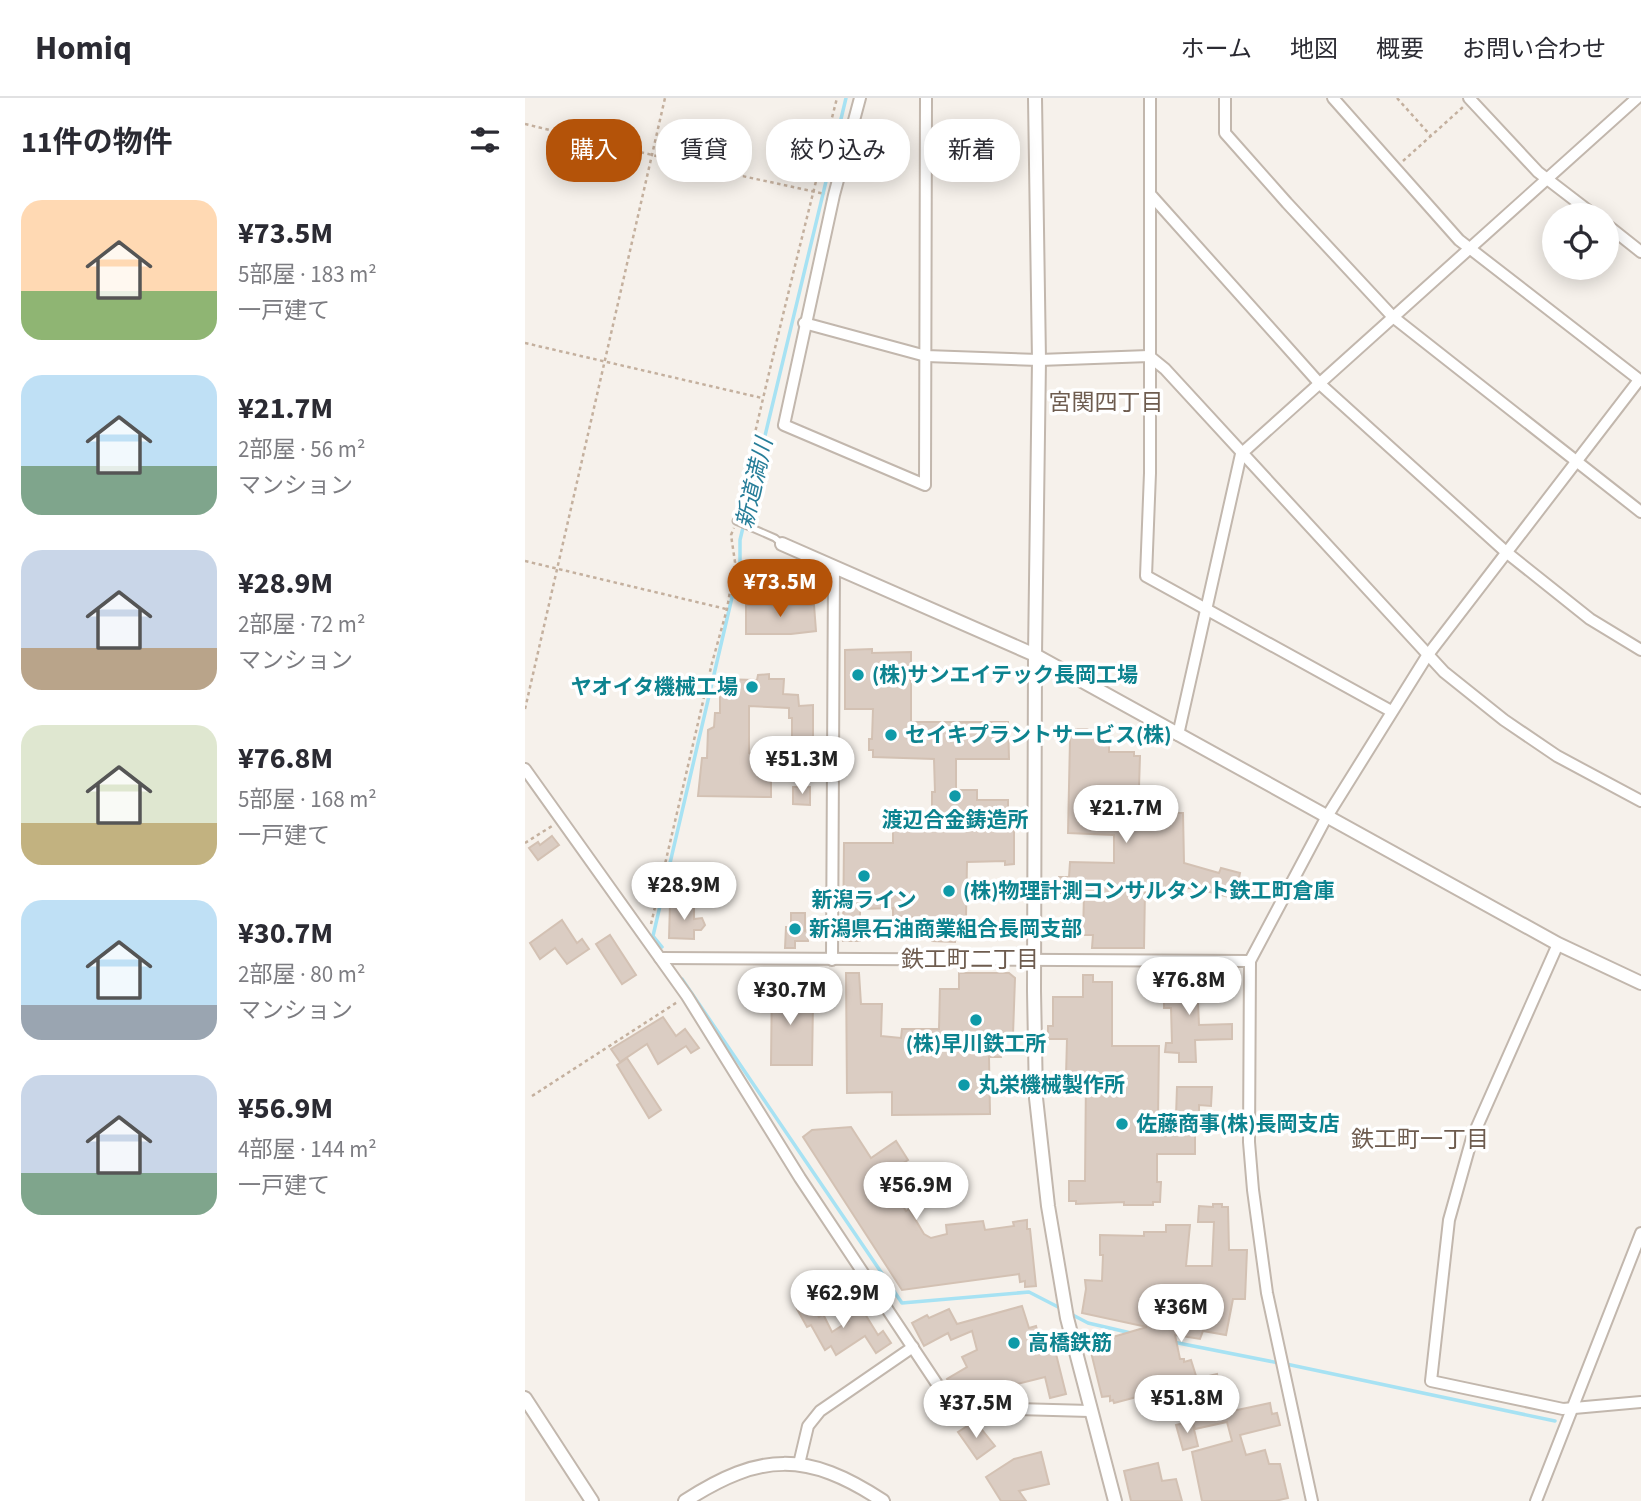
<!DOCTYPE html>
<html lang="ja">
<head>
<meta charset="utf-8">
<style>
	body { margin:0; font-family:"Source Sans 3","Noto Sans JP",sans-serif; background:#f2f2f3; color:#2b2b33; height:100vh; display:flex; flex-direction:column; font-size:26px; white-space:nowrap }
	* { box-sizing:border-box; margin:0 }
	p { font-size:23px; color:#7c7c81 }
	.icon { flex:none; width:38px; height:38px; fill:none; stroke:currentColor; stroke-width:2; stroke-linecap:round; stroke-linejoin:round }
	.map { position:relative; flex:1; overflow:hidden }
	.side { display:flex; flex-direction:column; background:#fff; width:525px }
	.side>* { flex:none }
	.top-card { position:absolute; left:21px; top:21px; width:665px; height:63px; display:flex; gap:14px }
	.fabs { position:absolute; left:1017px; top:105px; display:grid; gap:14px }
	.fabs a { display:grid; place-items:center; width:77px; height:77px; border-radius:50%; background:#fff; box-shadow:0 4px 18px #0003; font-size:35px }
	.price { position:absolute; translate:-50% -60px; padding:0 16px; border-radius:24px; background:#fff; color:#222; font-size:23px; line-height:46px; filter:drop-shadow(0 2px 4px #0008) }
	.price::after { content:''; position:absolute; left:50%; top:42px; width:21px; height:16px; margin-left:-10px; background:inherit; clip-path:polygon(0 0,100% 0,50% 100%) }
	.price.on { background:#b45309; color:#fff }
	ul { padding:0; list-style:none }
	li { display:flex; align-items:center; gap:21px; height:175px; padding:0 21px }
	li span { display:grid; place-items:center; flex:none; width:196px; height:140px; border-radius:21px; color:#555 }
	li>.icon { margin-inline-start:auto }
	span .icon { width:84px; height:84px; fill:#fffc; stroke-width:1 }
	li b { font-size:30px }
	h2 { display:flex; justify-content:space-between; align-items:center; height:84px; padding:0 21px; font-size:30px }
	.chip { padding:0 24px; border-radius:28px; background:#fff; box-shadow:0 4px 18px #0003; font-size:24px; line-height:63px }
	.chip.on { background:#b45309; color:#fff }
	header { display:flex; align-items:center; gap:42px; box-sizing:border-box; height:98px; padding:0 35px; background:#fff; border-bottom:2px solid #e1e1e2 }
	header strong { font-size:33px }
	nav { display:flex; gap:38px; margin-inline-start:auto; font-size:24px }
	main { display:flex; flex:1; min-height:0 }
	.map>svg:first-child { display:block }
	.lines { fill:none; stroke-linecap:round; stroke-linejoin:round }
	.stream { stroke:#a7e2f3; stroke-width:3.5 }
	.building { fill:#dbcdc3; stroke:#d3c1b3; stroke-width:2 }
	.service-casing { stroke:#c2b7ad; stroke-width:9 }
	.minor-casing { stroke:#c2b7ad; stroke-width:14 }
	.tertiary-casing { stroke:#c2b7ad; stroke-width:16 }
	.path { stroke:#c4b09e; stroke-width:2.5; stroke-dasharray:3.5 3.5; stroke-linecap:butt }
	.service { stroke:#fff; stroke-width:5 }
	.minor { stroke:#fff; stroke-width:10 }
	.tertiary { stroke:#fff; stroke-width:12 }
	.culture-dot { fill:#0f9aa8; stroke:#fff; stroke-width:2.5 }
	.labels { text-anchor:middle; stroke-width:7; stroke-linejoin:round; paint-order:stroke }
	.culture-label { font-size:21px; font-weight:bold; fill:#0d838f; stroke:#fff; text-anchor:start }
	.neighbourhood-label { font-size:23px; fill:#6e5c4f; stroke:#fff }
	.water-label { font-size:23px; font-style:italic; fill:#277e99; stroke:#fff }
</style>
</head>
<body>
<header>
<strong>Homiq</strong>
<nav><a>ホーム</a><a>地図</a><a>概要</a><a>お問い合わせ</a></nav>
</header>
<main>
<section class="side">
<h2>11件の物件<svg class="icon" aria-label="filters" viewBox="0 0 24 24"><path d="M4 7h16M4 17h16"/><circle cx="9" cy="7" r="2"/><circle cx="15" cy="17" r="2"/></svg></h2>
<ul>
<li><span style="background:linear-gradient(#ffd9b3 65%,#8fb573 0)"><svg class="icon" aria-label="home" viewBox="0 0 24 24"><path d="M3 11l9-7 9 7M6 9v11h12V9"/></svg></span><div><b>¥73.5M</b><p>5部屋 · 183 m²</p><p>一戸建て</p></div></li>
<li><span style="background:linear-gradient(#bfe0f5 65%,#7fa58c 0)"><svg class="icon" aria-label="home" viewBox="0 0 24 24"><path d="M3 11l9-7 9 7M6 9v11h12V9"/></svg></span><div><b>¥21.7M</b><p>2部屋 · 56 m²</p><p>マンション</p></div></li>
<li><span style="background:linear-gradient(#c9d6e8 70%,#b9a48a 0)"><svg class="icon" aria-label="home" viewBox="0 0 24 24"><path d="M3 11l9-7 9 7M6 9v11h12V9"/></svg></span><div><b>¥28.9M</b><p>2部屋 · 72 m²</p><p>マンション</p></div></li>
<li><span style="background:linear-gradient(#dfe7d0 70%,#c2b280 0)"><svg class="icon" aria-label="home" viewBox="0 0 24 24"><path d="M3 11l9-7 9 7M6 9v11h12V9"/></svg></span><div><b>¥76.8M</b><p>5部屋 · 168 m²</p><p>一戸建て</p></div></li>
<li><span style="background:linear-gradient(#bfe0f5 75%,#9aa5b1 0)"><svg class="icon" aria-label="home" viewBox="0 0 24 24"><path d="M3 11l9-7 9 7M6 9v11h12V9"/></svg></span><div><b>¥30.7M</b><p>2部屋 · 80 m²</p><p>マンション</p></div></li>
<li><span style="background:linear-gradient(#c9d6e8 70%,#7fa58c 0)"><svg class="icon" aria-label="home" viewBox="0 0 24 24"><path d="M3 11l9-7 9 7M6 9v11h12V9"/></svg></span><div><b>¥56.9M</b><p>4部屋 · 144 m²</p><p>一戸建て</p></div></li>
</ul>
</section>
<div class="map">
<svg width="1116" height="1403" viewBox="0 0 1116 1403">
	<rect width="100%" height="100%" fill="#f6f1eb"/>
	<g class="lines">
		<g class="stream">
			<path d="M137 849 128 838 215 465V442L321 0"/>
			<path d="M157 881 377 1205 504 1194 537 1211"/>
			<path d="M544 1215 563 1225 606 1235"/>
			<path d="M648 1244 754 1265"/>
			<path d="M761 1266 1030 1323"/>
		</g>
	</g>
	<g class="building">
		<path d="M221 507H289L291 533 266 536H221Z"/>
		<path d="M347 551V555L386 554V624H483L484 661H431V692H452V702H483V730H489V766L480 767V763L442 764 441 819H431L430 844 407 843V820L368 818V810L335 811V843H318L319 745H368V730L403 731 405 719H407V694H410L409 661 348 659V652H344V641H347L348 611H320V552Z"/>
		<path d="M244 576V581H259L258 596 273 597 274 608 288 607V639H283V646L267 645V620H264V610L224 608V655L246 656V699L173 698 177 660H182L183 632 189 629 190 615H195V581L232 582 233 577Z"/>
		<path d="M543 631H562L584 643V654H609V658H615L614 689H624L623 709H639V715H658L659 765 694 775 696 770 715 775 714 780 717 781 712 801 669 790 620 791 619 850H567L568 837H558L559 796 534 795V779H544L545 764 589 765V737L543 735 545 642H542Z"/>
		<path d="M268 689H285V707L268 706Z"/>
		<path d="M27 738 34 747 13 762 4 750 13 744 15 747Z"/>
		<path d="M145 806H169V821L177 820 180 827 176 832H169V841L144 840Z"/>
		<path d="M266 815H280V833L283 832V843H270V850H260L261 829H266Z"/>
		<path d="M37 822 52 845 57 841 64 851 42 866 30 850 15 861 5 845Z"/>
		<path d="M85 837 111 877 97 886 71 846Z"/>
		<path d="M321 875H334L336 906H357L356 938 376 940 377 931H414L415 891H434V875H484L490 880 488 937 475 939 476 959H464L465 1016 367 1017V994L322 995Z"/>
		<path d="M558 877H568V884H587V948H634L633 1019 651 1018 652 989H687L686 1008 674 1007V1024H670V1056H632V1084H636L635 1104H628V1107H599V1104L551 1106V1103H544V1083H560L561 978H541L542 941H523V928H528V899H558Z"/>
		<path d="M247 878H265V903L288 904 287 967H246Z"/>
		<path d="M681 879 682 904H673L674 927 707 926V941L670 942 671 964H654V955L640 954 641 945H647L646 910H639V881Z"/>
		<path d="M138 919 151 938 160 931 174 950 166 955 161 948 133 966 122 946 95 964 86 951Z"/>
		<path d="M102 960 136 1012 124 1020 92 967Z"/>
		<path d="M326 1029 346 1060 371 1043 383 1062 358 1078 381 1113 384 1111 399 1136 406 1140 422 1136 421 1127 458 1123 460 1132 489 1128 488 1124 502 1122V1131H505L511 1188 500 1189V1183L495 1184 494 1176 377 1192 278 1039 287 1032Z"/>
		<path d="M688 1106H697V1109H703L704 1152H722L720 1201H708L701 1237 678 1233 675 1241 650 1237 655 1261H659V1264L666 1262 672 1281 692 1276 694 1286 697 1285 703 1314 745 1305 747 1316 752 1315 755 1327 715 1337 721 1357 740 1352 744 1366H755L763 1400 750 1403H677L667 1354 707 1343 702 1324 670 1331 657 1287 589 1305 588 1302 585 1303V1298L577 1299 564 1246 622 1229 557 1215 561 1191 560 1182 577 1183 578 1157H575V1137L619 1138V1134H641V1127H665L661 1168H687L689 1124H673L674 1108 688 1109Z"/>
		<path d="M318 1181 324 1191 306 1203 300 1192Z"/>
		<path d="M284 1203 294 1219 298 1216 307 1234 324 1223 321 1217 332 1211 333 1213 337 1211 353 1237 358 1233 366 1245 351 1255 340 1238 311 1257 306 1248 300 1252 286 1227 282 1229 272 1211Z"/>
		<path d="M497 1208 504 1230 511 1228 514 1239 526 1236 541 1296 525 1300 520 1279 492 1286 495 1297 473 1303H471L470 1300 461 1302 456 1296 445 1302 435 1298 429 1295 422 1281 442 1269 437 1259 452 1252 447 1233 426 1242 423 1235 399 1248 387 1225 402 1217 404 1220 424 1211 432 1226Z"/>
		<path d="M450 1323 470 1348 452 1361 433 1334Z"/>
		<path d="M667 1323 673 1348 658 1352 651 1327Z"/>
		<path d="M516 1354 524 1386 494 1393 501 1403H476L461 1379 489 1361Z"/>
		<path d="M633 1365 637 1383 651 1381 657 1403H606L599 1373Z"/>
	</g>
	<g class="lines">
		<defs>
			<path id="service" d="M211 423 250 440 257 446"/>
			<g id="minor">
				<path d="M335 0 309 97 259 327 400 387 401 0"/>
				<path d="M625 0V375L621 478 866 613"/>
				<path d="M700 0V35L762 105 868 219 1116 414"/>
				<path d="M808 0 934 142 1116 283"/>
				<path d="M944 0 1013 74 1069 117"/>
				<path d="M625 96 795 286 981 454 1065 521 1116 552"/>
				<path d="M1082 127 1116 154"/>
				<path d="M279 225 401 258 514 262 624 258 640 271 919 574 979 622 1032 658 1116 703"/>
				<path d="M653 637 716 356 1112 0"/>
				<path d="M0 671 162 898 275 1080 418 1295C427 1305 434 1308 448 1310L565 1313"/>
				<path d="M1033 846 947 1040 924 1122 906 1283 1038 1311 1116 1304"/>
				<path d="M135 860 725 863"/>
				<path d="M307 862 309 469"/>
				<path d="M274 1366 283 1328 295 1313 388 1249"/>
				<path d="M787 1403 742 1195 728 1092 724 1044 725 863 801 720 902 558 1114 282"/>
				<path d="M1011 1403 1116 1135"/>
			</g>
			<g id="tertiary">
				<path d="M510 0 514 262 510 557 509 893 511 1000 523 1108 542 1220 590 1403"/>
				<path d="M257 446 510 557 1033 846 1116 885"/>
				<path d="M0 1300 67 1403"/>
				<path d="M160 1403C236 1354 282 1353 358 1403"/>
			</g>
		</defs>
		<use href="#service" class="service-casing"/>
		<use href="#minor" class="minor-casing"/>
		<use href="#tertiary" class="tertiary-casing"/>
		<g class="path">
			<path d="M872 0 906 38"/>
			<path d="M0 26 185 71 300 96"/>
			<path d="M878 63 938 9"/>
			<path d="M0 245 237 300"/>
			<path d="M212 414C243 275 277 138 312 0"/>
			<path d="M0 463 201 511"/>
			<path d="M0 611 140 0"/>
			<path d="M0 745 27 728"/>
			<path d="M126 826 187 565 202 511 210 464 206 437 209 430"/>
			<path d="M7 998 154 903"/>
		</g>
		<use href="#service" class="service"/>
		<use href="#minor" class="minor"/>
		<use href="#tertiary" class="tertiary"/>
	</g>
	<g class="culture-dot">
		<circle cx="333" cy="577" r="7"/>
		<circle cx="227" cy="589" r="7"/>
		<circle cx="366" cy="637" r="7"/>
		<circle cx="430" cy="698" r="7"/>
		<circle cx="339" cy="778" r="7"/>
		<circle cx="424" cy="793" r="7"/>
		<circle cx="270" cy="831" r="7"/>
		<circle cx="451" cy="922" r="7"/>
		<circle cx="439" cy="987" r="7"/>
		<circle cx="597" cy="1026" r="7"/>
		<circle cx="489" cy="1245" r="7"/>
	</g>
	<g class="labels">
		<g class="culture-label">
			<text x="347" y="584">(株)サンエイテック長岡工場</text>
			<text x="213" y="596" text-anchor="end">ヤオイタ機械工場</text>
			<text x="380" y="644">セイキプラントサービス(株)</text>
			<text x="430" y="729" text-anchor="middle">渡辺合金鋳造所</text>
			<text x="438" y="800">(株)物理計測コンサルタント鉄工町倉庫</text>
			<text x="339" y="809" text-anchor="middle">新潟ライン</text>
			<text x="284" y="838">新潟県石油商業組合長岡支部</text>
			<text x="451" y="953" text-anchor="middle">(株)早川鉄工所</text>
			<text x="453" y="994">丸栄機械製作所</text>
			<text x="611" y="1033">佐藤商事(株)長岡支店</text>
			<text x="503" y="1252">高橋鉄筋</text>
		</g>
		<g class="neighbourhood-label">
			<text x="581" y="312">宮関四丁目</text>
			<text x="445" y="869">鉄工町二丁目</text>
			<text x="895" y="1049">鉄工町一丁目</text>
		</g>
		<g class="water-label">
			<text transform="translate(229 385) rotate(-77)" y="8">新道満川</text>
		</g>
	</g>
</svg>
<div class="fabs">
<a><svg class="icon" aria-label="locate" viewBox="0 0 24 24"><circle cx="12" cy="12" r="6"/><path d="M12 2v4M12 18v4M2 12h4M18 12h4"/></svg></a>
</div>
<b class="price on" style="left:255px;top:521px">¥73.5M</b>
<b class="price" style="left:277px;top:698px">¥51.3M</b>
<b class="price" style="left:601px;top:747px">¥21.7M</b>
<b class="price" style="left:159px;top:824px">¥28.9M</b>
<b class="price" style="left:664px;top:919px">¥76.8M</b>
<b class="price" style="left:265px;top:929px">¥30.7M</b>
<b class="price" style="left:391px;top:1124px">¥56.9M</b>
<b class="price" style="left:318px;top:1232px">¥62.9M</b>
<b class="price" style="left:656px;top:1246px">¥36M</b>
<b class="price" style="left:662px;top:1337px">¥51.8M</b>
<b class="price" style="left:451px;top:1342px">¥37.5M</b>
<div class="top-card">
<a class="chip on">購入</a>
<a class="chip">賃貸</a>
<a class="chip">絞り込み</a>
<a class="chip">新着</a>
</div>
</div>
</main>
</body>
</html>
